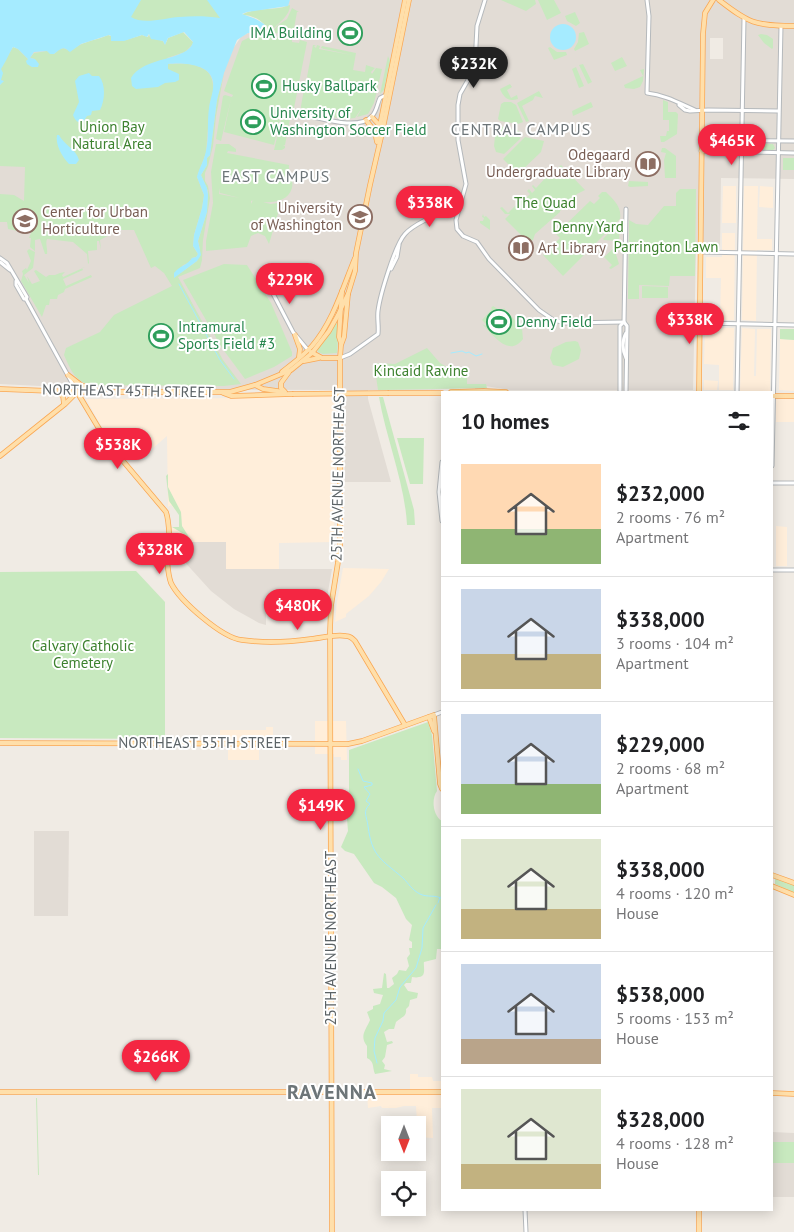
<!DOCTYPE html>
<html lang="en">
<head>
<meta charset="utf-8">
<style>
	body { margin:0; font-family:"PT Sans",sans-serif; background:#f6f6f6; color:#202124; height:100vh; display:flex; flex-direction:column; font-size:19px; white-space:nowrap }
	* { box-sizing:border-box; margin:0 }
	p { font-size:16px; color:#757577 }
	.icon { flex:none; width:28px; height:28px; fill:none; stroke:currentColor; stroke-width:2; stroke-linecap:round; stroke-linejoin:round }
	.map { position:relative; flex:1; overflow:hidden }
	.panel { position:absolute; left:441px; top:391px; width:332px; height:820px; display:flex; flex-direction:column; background:#fff; border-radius:0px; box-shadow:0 2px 12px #0003 }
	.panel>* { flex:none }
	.needle { width:32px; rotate:180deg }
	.buttons { position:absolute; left:381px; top:1116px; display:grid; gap:10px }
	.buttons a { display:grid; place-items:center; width:45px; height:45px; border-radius:0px; background:#fff; box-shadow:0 2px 12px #0003; font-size:25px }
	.price { position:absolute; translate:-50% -42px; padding:0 11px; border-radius:18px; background:#f42642; color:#fff; font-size:16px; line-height:32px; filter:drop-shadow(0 1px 2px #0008) }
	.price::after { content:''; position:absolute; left:50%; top:30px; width:15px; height:11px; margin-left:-8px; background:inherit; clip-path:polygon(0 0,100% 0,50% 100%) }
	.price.selected { background:#222; color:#fff }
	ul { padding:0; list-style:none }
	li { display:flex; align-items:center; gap:15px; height:125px; padding:0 20px }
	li+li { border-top:1px solid #e0e0e0 }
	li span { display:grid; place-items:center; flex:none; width:140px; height:100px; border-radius:0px; color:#555 }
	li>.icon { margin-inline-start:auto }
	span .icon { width:60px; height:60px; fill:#fffc; stroke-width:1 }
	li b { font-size:21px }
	h2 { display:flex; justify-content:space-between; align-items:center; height:60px; padding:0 20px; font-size:21px }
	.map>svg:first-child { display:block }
	.commercial { fill:#ffeeda }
	.education { fill:#e2dcd5; fill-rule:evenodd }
	.green { fill:#c8e9bf }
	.water { fill:#a5ebff }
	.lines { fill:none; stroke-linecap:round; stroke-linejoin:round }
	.stream { stroke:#a5ebff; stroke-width:1 }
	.minor-casing { stroke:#b5b9bc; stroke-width:5 }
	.major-casing { stroke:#faa753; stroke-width:5.5 }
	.minor { stroke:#fff; stroke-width:3 }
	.major { stroke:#ffdfaa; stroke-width:4 }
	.major-bridge-casing { stroke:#faa753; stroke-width:5.5; stroke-linecap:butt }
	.major-bridge { stroke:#ffdfaa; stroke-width:4 }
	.labels { text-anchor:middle; stroke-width:4; stroke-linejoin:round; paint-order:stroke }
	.leisure-label { font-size:15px; fill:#27864d; stroke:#fff; text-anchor:start }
	.park-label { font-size:15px; fill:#3d822f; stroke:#fff }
	.education-label { font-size:15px; fill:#785e54; stroke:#fff; text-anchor:end }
	.street-label { font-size:15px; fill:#5c6366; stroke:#fff }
	.neighbourhood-label { font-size:16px; letter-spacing:1px; fill:#6d7578; stroke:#fff }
	.district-label { font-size:20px; font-weight:bold; letter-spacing:1px; fill:#6d7578; stroke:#fff }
</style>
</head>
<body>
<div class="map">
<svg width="794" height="1232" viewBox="0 0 794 1232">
	<rect width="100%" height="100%" fill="#f0ebe4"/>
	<g class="commercial">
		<path d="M723 186H736V223H722Z"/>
		<path d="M744 186H758L757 239H772V250H757L756 321 742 320Z"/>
		<path d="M760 186 773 187V208L759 207Z"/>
		<path d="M722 233H735L734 320H720L721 278H706V257H722Z"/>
		<path d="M705 328H734L733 390H719V365L704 364Z"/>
		<path d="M742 328 755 329 754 376H756L757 329H771L770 391H740Z"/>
		<path d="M780 339 794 340V391L779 390Z"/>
		<path d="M704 380 718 381 717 390H704Z"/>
		<path d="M255 396H336L334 542 279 543V569H226V542H172V527H179V514L171 505 168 507 167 436 145 455 138 449 127 459 116 448 129 437V429H103L86 399 250 398Z"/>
		<rect x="776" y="399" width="18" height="23"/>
		<path d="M776 526 787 527V566H776Z"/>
		<path d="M343 568 389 569 381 582 369 596 346 614V617L335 622 337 602Z"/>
		<path d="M315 721H346L347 760H341V757H334V754H315Z"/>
		<path d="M266 727H273V740H259V760H228V741L220 740V730H266Z"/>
		<path d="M410 1074H418V1077H432L433 1081H442V1108H432L433 1138 418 1137 416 1106H404L396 1108H382L381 1106 368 1108 367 1094 410 1093Z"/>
	</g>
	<g class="education">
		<path d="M290 0H794V179L721 178 720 249H696L693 390H510L485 386 484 392H475V387L433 390H368V399L391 482H345V390L101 389 0 384V49L77 45 103 39 234 47 241 37 248 33 263 32ZM710 38H723V59H710Z"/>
		<path d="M172 542H226V569H332L326 603 266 602V625L259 623 234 609 211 591 172 548Z"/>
		<path d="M34 831H69L68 916H34Z"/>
		<path d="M772 1132 794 1133V1197H773Z"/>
	</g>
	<g class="green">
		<path d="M138 0H213L223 19 135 22 129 16Z"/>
		<path d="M501 0H535L536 4 526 11Z"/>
		<path d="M538 0H554L561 13 547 20Z"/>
		<path d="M290 5C290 17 277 23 270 33L263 32 266 26C259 19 252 15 242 15 251 7 278 11 290 5Z"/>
		<path d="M292 8 299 12H297L293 34 271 33 278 25 287 19Z"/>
		<path d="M575 12 580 23 576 26 567 21 565 16Z"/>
		<path d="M183 32 194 43 185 52 167 58 169 64C187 62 214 64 213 87 213 93 213 97 210 103L206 153 197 177 204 195 202 208 194 235 193 246 198 254 196 257 192 258 189 263 183 265 175 277 197 261 200 249 198 241 207 212 208 195V191L201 175 207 165V158L210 155 217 100 224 73 216 116 213 146 208 166 205 173V181L208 186 210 198 203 240 202 260 200 268 178 277 223 360 241 384 224 386 89 385C74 380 70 368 64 355L66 348 100 332 114 315 172 286 164 273 155 266 151 268 134 230H119L100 240 101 250 99 241H97V250L88 251 89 263 88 264 87 254 73 242 47 239C45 244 48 249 47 254H45L40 239 35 240V251L30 247 31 238H29L34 225 23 232 8 229 7 222H0V194L14 195 24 201 25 167 0 166V85L3 81 1 80 0 69 13 47 18 49 28 59 30 66 35 59 30 58 34 53 47 51 54 54 58 50 63 48 71 51C81 41 95 41 108 35L111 36V41H122L142 35 148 37 149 34 150 37 163 41 165 45 168 38Z"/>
		<path d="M584 32 589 44 575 51 574 49 578 42 579 33Z"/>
		<path d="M761 34 767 35 773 39V48L772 49 764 43 758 35Z"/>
		<path d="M252 36 290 38 292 39V42L299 43 300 40 307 42 294 108 288 113 282 111 274 145 224 132 231 99 221 141 216 139 223 96 225 95 232 97 233 95 224 91 242 41Z"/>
		<path d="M313 45H316L314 46 316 48 317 45 320 46 319 49 352 55 324 49 321 48 322 46 356 53 353 70 365 72 366 65 375 68 371 72 372 74 376 68 382 69 374 103 368 114 357 117 362 108 355 118 342 119 341 115 338 118 304 111 301 109 304 108H301V106L306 78H309L307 77Z"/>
		<path d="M550 47 557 52H566L567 55 554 60 548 48Z"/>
		<path d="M388 56 390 61 384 90 380 94Z"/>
		<path d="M622 57 627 66 615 71 611 63Z"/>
		<path d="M583 64 592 82 588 84 579 65Z"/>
		<path d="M576 67 584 86 579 88 572 69Z"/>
		<path d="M644 69 643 81 640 87 634 89 625 88 624 85 643 76 640 70Z"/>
		<path d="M510 84 512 87 507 90 511 98 517 95 518 99C508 102 504 98 500 89Z"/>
		<path d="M539 91 543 98 535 96 533 100 522 106 529 121 526 122 517 103Z"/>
		<path d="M663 100 668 102V112H676L678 114 677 134 664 142H661L660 136H666L667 131H669V120H663Z"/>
		<path d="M504 102H511L516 105 523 122 518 124 500 121 498 119 501 104Z"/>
		<path d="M591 102 593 107 573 116 572 111Z"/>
		<path d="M283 112 286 113 290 119 285 145H283L285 146V148L282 150H274Z"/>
		<path d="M499 126 517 130 521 133 520 139 504 154 496 152 494 146 496 127Z"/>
		<path d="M525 137 544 141 541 152 518 174 503 159Z"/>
		<path d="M708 142 735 143 738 147 735 150 708 149 706 146Z"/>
		<path d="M746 143 773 144 775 148 773 150H746L744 147Z"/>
		<path d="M216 144H229L236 149V152L228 151 227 153 289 165C288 173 294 179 292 188 284 214 239 197 220 193V188L219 194 251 200V204L253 200 271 204 283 202 279 210 269 244 265 236 258 233 251 236 247 247 206 251V241L213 203 211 172Z"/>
		<path d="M662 148H665L676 156V178H665L664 160 666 153 661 152Z"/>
		<rect x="783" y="158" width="11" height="12"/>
		<path d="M561 165 585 190 577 194 560 211V212L535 234 533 240 528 242 505 219 510 214H505L500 208 502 207 508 213 525 196 527 197 530 194 527 191 529 189 532 193 535 190 532 186 533 185 536 188 551 172 553 173Z"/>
		<path d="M629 181 648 182V186L630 187 628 186Z"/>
		<path d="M680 189H696L695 276H670L669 286 639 285V299H628L629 220 636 224 648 225 664 206H676V193Z"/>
		<path d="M602 192H606C614 200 622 207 620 219L563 276 543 255 560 238 556 234 590 201 594 204 600 198 598 196Z"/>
		<path d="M483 214 484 217 486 216 490 220V230L480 223V221H483L484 218 482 217Z"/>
		<path d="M618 223H620L619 241 604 240 603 239Z"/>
		<path d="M614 248 619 264 611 269 609 268 612 265 604 257Z"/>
		<path d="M29 249 35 252 33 268 24 275 29 283 27 276 32 284 40 281 34 271 36 270 46 277 49 275H55L60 273 65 272 62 275 63 277 85 267 82 268 83 270 63 279 66 286 91 275 92 277 65 289 64 292 58 295 57 299H50L49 305H46L42 317 21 281 23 274 22 271 26 268 27 270 31 261 27 251Z"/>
		<path d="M224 264 247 265 271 303 292 352V356L274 367 245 379 222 348 183 280Z"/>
		<path d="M642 286 668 287V298H642Z"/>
		<path d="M493 306 501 311 504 308 522 328 523 339C509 358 493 335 482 324L486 326 487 325 482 320 492 309 491 308Z"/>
		<path d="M336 323 339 325 337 353 323 354 318 352V349Z"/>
		<path d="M780 329H794V340L780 339Z"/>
		<path d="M575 341 578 342 581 350 579 359 563 367 553 365 550 358 553 348 566 342Z"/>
		<path d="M427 348 440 363 450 369 467 368V384H486L487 388 378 390 374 363 395 364Z"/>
		<path d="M379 397H383L414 510 415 525H407C405 484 386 438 379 397Z"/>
		<path d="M397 438H424L423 484H410Z"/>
		<path d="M168 474V487L181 512 182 526 189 537 172 527H179V515L169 501 166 476Z"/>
		<path d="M136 571 165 602V739L0 738V572Z"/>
		<path d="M428 722 432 735 437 791C431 799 433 816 442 821V949H437L436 959 424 962C423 966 427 976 419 977 416 978 414 977 412 977L411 983H406L404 985 408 991 418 993 417 998 410 1000 409 1006 406 1009C407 1017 401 1017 396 1022L394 1029H389L384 1032 387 1042 392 1041 393 1043 387 1045 385 1057 382 1061 385 1065 384 1069 392 1071 375 1074C372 1067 375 1062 367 1058V1046C359 1036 366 1030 370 1020L367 1012 373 1009V1006L380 1004 383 995 374 993 373 989 382 988 384 973 386 974 387 988H389L394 984 392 978 397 974 399 970 406 971 409 966 407 958 410 954 409 948H412V942L409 940 412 925 406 919 396 898 382 887 374 883 354 854 345 851 341 847 348 831 346 806 349 790V750Z"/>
		<path d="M775 878 794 885V893L775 884Z"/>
		<path d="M36 1098H37L39 1175H38Z"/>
		<rect x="773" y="1142" width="21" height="21"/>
	</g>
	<g class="water">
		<path d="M0 0H141L131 17C143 25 165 18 179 17 193 16 207 16 220 18L207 0H290L288 6 247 12 242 14C251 17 259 19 266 26L263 32 248 33 237 40 224 73 217 100 210 155 207 158V165L201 175 207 188 208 195 207 212 198 241 201 255 197 261 174 278V273C179 266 188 265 192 258L196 257 198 254 193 246 194 235 202 208 204 195 197 177C199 168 204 161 206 151 209 137 207 123 209 108 210 99 214 92 213 82 211 64 183 62 168 64V69L179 74V80L175 82 165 83 158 87 136 89 132 86 131 78C143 56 189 61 193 42L184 32 168 38 165 45 163 41 151 39 149 34 147 37 142 35 124 41H111V36L109 35 81 44 70 52C68 51 68 50 66 49 62 46 57 52 54 54H50L47 51 34 52 30 58 35 59 39 64 38 67H32L27 64 26 61 28 59 18 49 13 47C9 54 4 65 1 69L3 73 1 80 4 81 0 85Z"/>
		<circle cx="563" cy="37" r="13"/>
		<path d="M89 73 92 76H99C106 84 105 101 100 110L92 111 91 115 87 116 83 122C78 124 75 120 73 115L79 102 75 81 79 76Z"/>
		<path d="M57 135H59C64 145 76 149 79 160L76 164H69C62 157 55 144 57 135Z"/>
	</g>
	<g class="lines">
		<g class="stream">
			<path d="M179 284 220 360 234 379"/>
			<path d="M451 353 462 351 466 353 469 352 476 356 482 354"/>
			<path d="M358 769 363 781 372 783V785L364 787 370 794 366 801 370 804C362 811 367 817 368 826 372 857 381 859 403 878 409 884 412 890 420 894 428 898 436 894 442 899"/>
			<path d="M438 903 440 897"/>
			<path d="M377 1063 374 1051 375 1038 383 1021 384 1013 396 1000 400 987 416 968 422 948 423 928 436 905"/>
		</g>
		<defs>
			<g id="minor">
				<path d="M485 0 477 26 475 65 472 73 460 94 458 105V140L466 184 456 220 457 229 463 236 477 242 489 259 539 310 552 319 564 323 624 322"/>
				<path d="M647 0 649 16 647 93C665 95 679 103 695 110"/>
				<path d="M679 105 685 110 690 111 708 110 778 111"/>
				<path d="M304 115C321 118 359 131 372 116 377 111 377 104 380 98L386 95"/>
				<path d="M701 140 794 141"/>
				<path d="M701 151 794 153"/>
				<path d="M626 209 624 322 627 326 626 392"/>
				<path d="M700 252 794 254"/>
				<path d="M0 258 7 263 27 297 26 299"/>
				<path d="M0 262 10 270"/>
				<path d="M391 269 397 257 399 245"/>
				<path d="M16 281V285L24 299H26L77 392"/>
				<path d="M268 284 293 332 308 350"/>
				<path d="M700 323 794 325"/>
				<path d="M340 358 350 354 378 334C379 326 377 319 378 311 380 295 395 245 405 234 412 226 422 222 431 217 440 213 450 207 460 208"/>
				<path d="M626 358C622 350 622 340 626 333"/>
				<path d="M620 392V326L623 323"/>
				<path d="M737 392 744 19"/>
				<path d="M442 462 439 492 442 521"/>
				<path d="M772 466 781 26"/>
				<path d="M772 483H794"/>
				<path d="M772 570H794"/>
				<path d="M434 715 442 712"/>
				<path d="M525 1210 526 1232"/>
			</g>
			<g id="major">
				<path d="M719 0C750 24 754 25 794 26"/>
				<path d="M372 117 380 126"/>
				<path d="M366 120 375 132 377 142"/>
				<path d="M379 140 380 125 405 0"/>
				<path d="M295 335 300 349 299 357"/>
				<path d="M341 343 339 337 342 291"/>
				<path d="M311 352 322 358H340"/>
				<path d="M304 361 319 358"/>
				<path d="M282 372C292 364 303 356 312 346 333 322 343 287 355 258"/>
				<path d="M68 375 81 385 98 391"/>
				<path d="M255 385 263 389 284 392"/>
				<path d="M0 389 77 392H230L255 385 291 370 312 353 329 331 338 315 348 294 355 271 356 253 370 185 382 133 409 0"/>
				<path d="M57 392 63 396 64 404"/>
				<path d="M77 392 107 442 166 512C169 520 171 551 168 558"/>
				<path d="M285 392 281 388V383L289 372"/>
				<path d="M451 392 484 391 506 392"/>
				<path d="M699 392 703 34 705 13 713 0"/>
				<path d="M223 393 231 396 292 394"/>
				<path d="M389 393H442"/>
				<path d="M772 396H794"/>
				<path d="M0 456 65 404 77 392"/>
				<path d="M168 541C165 549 168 575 171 583 180 601 222 638 242 640 264 643 289 642 311 639 323 638 334 634 346 636 350 636 352 638 355 641L405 725"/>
				<path d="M429 717 434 731"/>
				<path d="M0 743 348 744 362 741 434 715 440 784 442 789"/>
				<path d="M772 875 794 883"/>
				<path d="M772 886 794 895"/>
				<path d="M0 1092H442"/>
				<path d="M772 1093 794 1094"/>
				<path d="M699 1210V1232"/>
				<path d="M332 1232 330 631 331 606 338 562 340 546V358L341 345 344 337 348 294"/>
			</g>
		</defs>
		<use href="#minor" class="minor-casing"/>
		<use href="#major" class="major-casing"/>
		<use href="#minor" class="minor"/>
		<use href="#major" class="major"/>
		<defs>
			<path id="major-bridge" d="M292 394 389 393"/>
		</defs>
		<use href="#major-bridge" class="major-bridge-casing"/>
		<use href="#major-bridge" class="major-bridge"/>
	</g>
	<defs>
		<symbol id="stadium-ring" viewBox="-11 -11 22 22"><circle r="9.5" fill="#fff" stroke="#2e9e5b" stroke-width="1.5"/><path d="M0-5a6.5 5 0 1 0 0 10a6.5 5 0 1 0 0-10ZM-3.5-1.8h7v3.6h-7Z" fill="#2e9e5b"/></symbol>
		<symbol id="library-ring" viewBox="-11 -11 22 22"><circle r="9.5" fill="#fff" stroke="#8d6e63" stroke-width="1.5"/><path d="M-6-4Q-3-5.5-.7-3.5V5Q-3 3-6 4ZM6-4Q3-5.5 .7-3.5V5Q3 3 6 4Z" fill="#8d6e63"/></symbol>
		<symbol id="university-ring" viewBox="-11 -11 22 22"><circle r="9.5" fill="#fff" stroke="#8d6e63" stroke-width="1.5"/><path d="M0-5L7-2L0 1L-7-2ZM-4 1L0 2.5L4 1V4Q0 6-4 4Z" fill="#8d6e63"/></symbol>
	</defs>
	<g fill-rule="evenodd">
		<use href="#stadium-ring" x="336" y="19" width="28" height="28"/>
		<use href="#stadium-ring" x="250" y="72" width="28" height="28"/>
		<use href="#stadium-ring" x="239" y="108" width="28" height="28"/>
		<use href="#library-ring" x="634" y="150" width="28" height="28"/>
		<use href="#university-ring" x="346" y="203" width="28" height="28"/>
		<use href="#university-ring" x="11" y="207" width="28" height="28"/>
		<use href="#library-ring" x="507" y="234" width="28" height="28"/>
		<use href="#stadium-ring" x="485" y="308" width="28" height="28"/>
		<use href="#stadium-ring" x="147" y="322" width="28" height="28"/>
	</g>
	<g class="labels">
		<g class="leisure-label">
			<text x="332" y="38" text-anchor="end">IMA Building</text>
			<text x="282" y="91">Husky Ballpark</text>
			<text x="270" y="118">University of<tspan x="270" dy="17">Washington Soccer Field</tspan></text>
			<text x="516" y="327">Denny Field</text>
			<text x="178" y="332">Intramural<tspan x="178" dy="17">Sports Field #3</tspan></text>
		</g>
		<g class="park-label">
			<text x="112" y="132">Union Bay<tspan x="112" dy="17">Natural Area</tspan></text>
			<text x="545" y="208">The Quad</text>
			<text x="588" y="232">Denny Yard</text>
			<text x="666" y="252">Parrington Lawn</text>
			<text x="421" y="376">Kincaid Ravine</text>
			<text x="83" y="651">Calvary Catholic<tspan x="83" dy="17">Cemetery</tspan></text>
		</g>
		<g class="education-label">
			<text x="630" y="160">Odegaard<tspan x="630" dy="17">Undergraduate Library</tspan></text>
			<text x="342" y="213">University<tspan x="342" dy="17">of Washington</tspan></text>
			<text x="42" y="217" text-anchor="start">Center for Urban<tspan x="42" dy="17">Horticulture</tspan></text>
			<text x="538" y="253" text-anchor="start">Art Library</text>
		</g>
		<g class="street-label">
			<text transform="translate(128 391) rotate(1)" y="5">NORTHEAST 45TH STREET</text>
			<text transform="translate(338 474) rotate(-89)" y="5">25TH AVENUE NORTHEAST</text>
			<text x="204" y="748">NORTHEAST 55TH STREET</text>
			<text transform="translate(331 938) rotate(-90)" y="5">25TH AVENUE NORTHEAST</text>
		</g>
		<g class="neighbourhood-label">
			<text x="521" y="135">CENTRAL CAMPUS</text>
			<text x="276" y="182">EAST CAMPUS</text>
		</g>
		<g class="district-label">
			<text x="332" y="1099">RAVENNA</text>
		</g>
	</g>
</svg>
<div class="buttons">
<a><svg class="needle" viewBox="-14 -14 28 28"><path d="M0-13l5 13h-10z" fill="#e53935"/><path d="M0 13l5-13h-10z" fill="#757577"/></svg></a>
<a><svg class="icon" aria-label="locate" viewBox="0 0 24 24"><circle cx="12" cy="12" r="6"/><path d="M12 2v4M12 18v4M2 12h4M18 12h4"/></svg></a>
</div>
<b class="price selected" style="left:474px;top:89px">$232K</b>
<b class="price" style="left:732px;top:166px">$465K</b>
<b class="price" style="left:430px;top:228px">$338K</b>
<b class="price" style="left:290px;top:305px">$229K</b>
<b class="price" style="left:690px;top:345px">$338K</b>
<b class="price" style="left:118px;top:470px">$538K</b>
<b class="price" style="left:160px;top:575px">$328K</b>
<b class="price" style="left:298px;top:631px">$480K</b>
<b class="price" style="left:321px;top:831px">$149K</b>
<b class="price" style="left:156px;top:1082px">$266K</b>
<section class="panel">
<h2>10 homes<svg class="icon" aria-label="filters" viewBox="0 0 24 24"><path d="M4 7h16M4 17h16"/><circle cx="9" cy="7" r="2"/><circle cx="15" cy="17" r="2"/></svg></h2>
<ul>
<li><span style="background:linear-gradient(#ffd9b3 65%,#8fb573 0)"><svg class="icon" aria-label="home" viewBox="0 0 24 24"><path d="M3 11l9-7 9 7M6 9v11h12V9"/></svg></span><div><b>$232,000</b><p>2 rooms · 76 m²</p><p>Apartment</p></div></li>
<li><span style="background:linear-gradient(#c9d6e8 65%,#c2b280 0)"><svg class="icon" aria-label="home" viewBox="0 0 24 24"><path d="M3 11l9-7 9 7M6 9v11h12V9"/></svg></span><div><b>$338,000</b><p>3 rooms · 104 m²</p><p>Apartment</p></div></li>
<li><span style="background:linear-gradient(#c9d6e8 70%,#8fb573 0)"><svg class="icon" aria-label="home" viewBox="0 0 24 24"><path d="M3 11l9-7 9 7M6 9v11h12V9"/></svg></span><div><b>$229,000</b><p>2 rooms · 68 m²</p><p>Apartment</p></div></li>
<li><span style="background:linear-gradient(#dfe7d0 70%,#c2b280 0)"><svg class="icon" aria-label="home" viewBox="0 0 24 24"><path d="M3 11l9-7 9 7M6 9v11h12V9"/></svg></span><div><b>$338,000</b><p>4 rooms · 120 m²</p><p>House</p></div></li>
<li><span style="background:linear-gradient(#c9d6e8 75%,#b9a48a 0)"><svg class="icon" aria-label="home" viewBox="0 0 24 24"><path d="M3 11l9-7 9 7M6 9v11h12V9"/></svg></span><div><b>$538,000</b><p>5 rooms · 153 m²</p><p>House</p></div></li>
<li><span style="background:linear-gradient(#dfe7d0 75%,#c2b280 0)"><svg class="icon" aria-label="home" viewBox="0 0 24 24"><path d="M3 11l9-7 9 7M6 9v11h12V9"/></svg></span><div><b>$328,000</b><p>4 rooms · 128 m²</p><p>House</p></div></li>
</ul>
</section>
</div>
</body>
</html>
